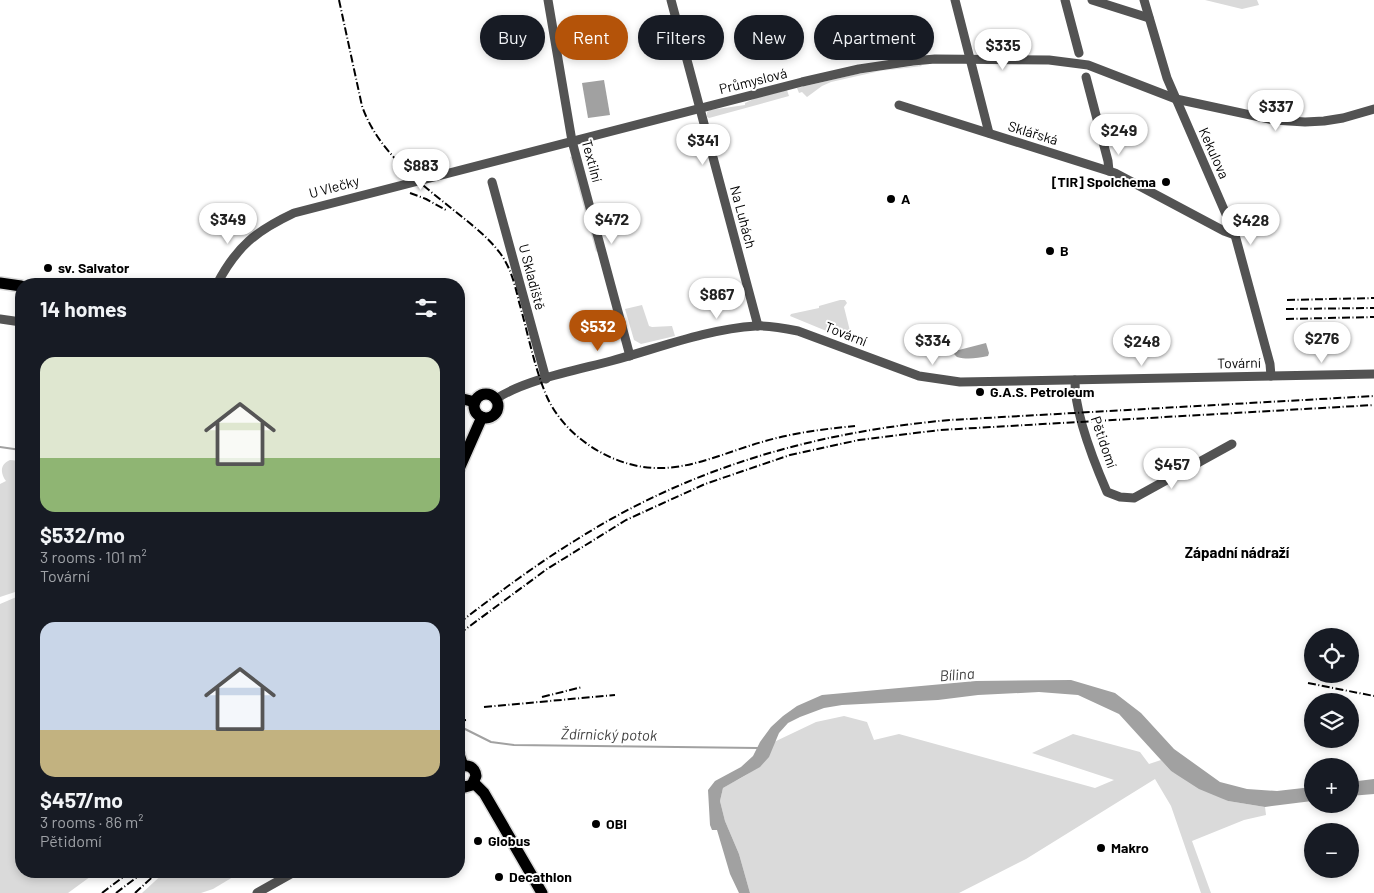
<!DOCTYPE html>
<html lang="en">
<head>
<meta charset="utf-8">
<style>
	body { margin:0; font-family:Barlow,sans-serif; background:#242831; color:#f1f3f6; height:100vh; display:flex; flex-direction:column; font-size:19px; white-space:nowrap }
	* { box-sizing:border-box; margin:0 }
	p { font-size:16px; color:#9ea1a6 }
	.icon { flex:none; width:28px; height:28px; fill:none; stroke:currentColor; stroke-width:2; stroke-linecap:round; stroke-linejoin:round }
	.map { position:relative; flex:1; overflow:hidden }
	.side { position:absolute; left:15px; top:278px; width:450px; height:600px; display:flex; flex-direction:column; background:#171b24; border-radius:20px; box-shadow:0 2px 8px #0003 }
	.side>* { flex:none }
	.guide { position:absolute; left:480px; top:15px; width:475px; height:45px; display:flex; gap:10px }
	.buttons { position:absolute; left:1304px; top:628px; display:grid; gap:10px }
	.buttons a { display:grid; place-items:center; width:55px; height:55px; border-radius:50%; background:#171b24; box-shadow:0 2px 8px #0003; font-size:25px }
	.price { position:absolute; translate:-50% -42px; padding:0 11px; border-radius:18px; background:#fff; color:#222; font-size:16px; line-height:32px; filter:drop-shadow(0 1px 2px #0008) }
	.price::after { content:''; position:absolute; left:50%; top:30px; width:15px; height:11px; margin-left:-8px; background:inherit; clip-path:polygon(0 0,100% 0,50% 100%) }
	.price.current { background:#b45309; color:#fff }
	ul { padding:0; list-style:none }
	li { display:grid; align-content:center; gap:10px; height:265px; padding:0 25px }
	li span { display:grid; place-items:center; height:155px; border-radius:15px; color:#555 }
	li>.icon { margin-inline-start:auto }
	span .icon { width:90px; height:90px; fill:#fffc; stroke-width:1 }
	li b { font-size:21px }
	h2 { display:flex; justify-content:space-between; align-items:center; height:60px; padding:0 25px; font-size:21px }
	.chip { padding:0 18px; border-radius:22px; background:#171b24; box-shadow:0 2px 8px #0003; font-size:18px; line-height:45px }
	.chip.current { background:#b45309; color:#fff }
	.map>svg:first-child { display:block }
	.green { fill:#dadada }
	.water { fill:#a1a1a1 }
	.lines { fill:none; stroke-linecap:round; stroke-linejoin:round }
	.stream { stroke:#a1a1a1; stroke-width:2 }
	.major-casing { stroke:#dbdbdb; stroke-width:14 }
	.minor { stroke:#535353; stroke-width:9 }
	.major { stroke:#000; stroke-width:11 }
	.rail { stroke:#000; stroke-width:2; stroke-dasharray:8 2.5 1 2.5; stroke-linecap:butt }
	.poi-dot { fill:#000; stroke:#fff; stroke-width:2 }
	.labels { text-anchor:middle; stroke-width:4; stroke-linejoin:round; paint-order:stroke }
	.street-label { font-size:14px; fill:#000; stroke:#fff }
	.poi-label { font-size:14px; font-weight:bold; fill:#000; stroke:#fff; text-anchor:start }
	.neighbourhood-label { font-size:15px; font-weight:bold; fill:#000; stroke:#fff }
	.water-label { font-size:15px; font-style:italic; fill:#424242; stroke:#fff }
</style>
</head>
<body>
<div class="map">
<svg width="1374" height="893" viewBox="0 0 1374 893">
	<rect width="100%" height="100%" fill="#fff"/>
	<g class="green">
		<path d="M1205 0H1257L1259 5 1242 9Z"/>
		<path d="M921 65 922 66 880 71 831 82 822 86 807 97 802 92 799 93 797 88 857 74Z"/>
		<path d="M787 90 789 96 709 118 707 117V112L710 110 745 105V103L756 98Z"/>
		<path d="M573 156 597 251 596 252 570 157Z"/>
		<path d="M840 300H845L847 303 844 307 852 339 857 341 858 344 790 316 791 314 819 308V306Z"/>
		<path d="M642 305 649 326 652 327 672 326 675 336 641 344 634 340 625 309Z"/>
		<path d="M10 460 21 461V590L0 597V484L6 481C0 473 0 464 10 460Z"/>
		<path d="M21 595V871H98L68 893H0V604Z"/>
		<path d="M844 716 867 722 874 740 899 734 1095 788 1114 780 1032 753 1073 734 1140 752 1149 764 1161 760 1171 771 1228 801 1265 807 1266 815 1244 820 1192 841 1211 893H1201L1171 806 1155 779 1026 859 959 893H750L739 854 725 821 720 801 723 788C743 776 768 767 774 742L816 722Z"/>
		<path d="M166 871H243L213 889 201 893H142Z"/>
	</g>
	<g class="water">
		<path d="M604 80 610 115 588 118 582 83Z"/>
		<path d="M986 343 989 353 988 356C977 358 968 360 957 357L954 354 955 351Z"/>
		<path d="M1071 680 1115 693 1141 713 1174 749 1220 782 1247 789 1277 791 1312 787V801L1265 807 1228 801 1199 789 1171 771 1119 714 1078 695 1039 692 978 695 938 700 842 705 824 708 800 717 788 723 779 733 769 757 760 767 723 788 720 801 725 821 739 854 750 893H739L730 874 717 830H712L710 825 708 790 715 781 741 767 753 756 760 742 771 727 783 716 797 706 822 695 976 681Z"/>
		<path d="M1374 779V794L1350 796V782Z"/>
	</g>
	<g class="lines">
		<g class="stream">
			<path d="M0 447 21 450"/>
			<path d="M459 724 461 727 491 742 514 745 758 748"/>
		</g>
		<defs>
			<g id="major">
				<path d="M0 283 21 286"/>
				<circle cx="486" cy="406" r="12"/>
				<path d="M459 398 475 402"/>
				<path d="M459 469 482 417"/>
				<path d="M459 754 463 766"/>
				<path d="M459 768C467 763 475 767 476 776L472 785 465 787 459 785"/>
				<path d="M474 783 484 793 542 893"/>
			</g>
		</defs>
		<use href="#major" class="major-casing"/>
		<g class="minor">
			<path d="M548 0 572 141 630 356"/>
			<path d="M671 0 758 326"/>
			<path d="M955 0 989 133"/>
			<path d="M1065 0 1079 53"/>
			<path d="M1092 0 1149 18"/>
			<path d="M1144 0 1167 78 1235 235 1270 364 1271 376"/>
			<path d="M1086 77 1108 161 1109 171"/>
			<path d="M899 105 1115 173 1224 231 1235 235"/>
			<path d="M492 182 546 379"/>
			<path d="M217 284C237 246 256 231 294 213L802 82 859 69 913 61 935 59 1049 60 1088 65 1176 99 1274 120 1305 122 1324 121 1343 118 1374 109"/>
			<path d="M0 319 21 322"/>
			<path d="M1075 380C1074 413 1094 462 1107 492L1120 497 1134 498 1232 444"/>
			<path d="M496 399C524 380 577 370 611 361 659 348 707 329 756 326 770 325 784 328 798 331L919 376 960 382 1374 374"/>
			<path d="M257 893 296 871"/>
		</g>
		<use href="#major" class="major"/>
		<g class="rail">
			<path d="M339 0 362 106C378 152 420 183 456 212 472 225 488 237 500 253 511 268 515 285 519 302 528 333 534 367 547 397 566 439 617 470 663 468 696 467 730 451 762 442 792 433 823 429 855 426"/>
			<path d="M410 193 426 199 446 210"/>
			<path d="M1287 300 1374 298"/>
			<path d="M1286 309 1374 308"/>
			<path d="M1286 319 1374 317"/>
			<path d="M459 623C497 594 535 565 576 540 691 467 816 432 950 420L1374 396"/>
			<path d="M459 634 547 569 626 520 705 484 790 455 859 440 940 430 1374 405"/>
			<path d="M1308 683 1374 696"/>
			<path d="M542 697 582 687"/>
			<path d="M484 707 615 695"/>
			<path d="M459 721 466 720"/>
			<path d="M102 893 131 871"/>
			<path d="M116 893 145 871"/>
			<path d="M135 893 159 871"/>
		</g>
	</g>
	<g class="poi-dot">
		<circle cx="1166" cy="182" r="5"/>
		<circle cx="891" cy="199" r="5"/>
		<circle cx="1050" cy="251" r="5"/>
		<circle cx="48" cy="268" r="5"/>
		<circle cx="980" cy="392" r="5"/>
		<circle cx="596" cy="824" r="5"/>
		<circle cx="478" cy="841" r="5"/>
		<circle cx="1101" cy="848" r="5"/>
		<circle cx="499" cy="877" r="5"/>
	</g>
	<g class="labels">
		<g class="street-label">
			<text transform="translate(753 81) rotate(-14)" y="5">Průmyslová</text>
			<text transform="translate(1033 133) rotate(17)" y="5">Sklářská</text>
			<text transform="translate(1214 153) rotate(66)" y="5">Kekulova</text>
			<text transform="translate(592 161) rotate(75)" y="5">Textilní</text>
			<text transform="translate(334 187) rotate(-15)" y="5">U Vlečky</text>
			<text transform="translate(743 217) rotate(75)" y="5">Na Luhách</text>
			<text transform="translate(532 277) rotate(75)" y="5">U Skladiště</text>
			<text transform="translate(846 334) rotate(21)" y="5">Tovární</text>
			<text transform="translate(1239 363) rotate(-1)" y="5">Tovární</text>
			<text transform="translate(1104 442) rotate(71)" y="5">Pětidomí</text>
		</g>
		<g class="poi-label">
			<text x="1156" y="187" text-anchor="end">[TIR] Spolchema</text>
			<text x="901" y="204">A</text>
			<text x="1060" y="256">B</text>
			<text x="58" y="273">sv. Salvator</text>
			<text x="990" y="397">G.A.S. Petroleum</text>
			<text x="606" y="829">OBI</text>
			<text x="488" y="846">Globus</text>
			<text x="1111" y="853">Makro</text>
			<text x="509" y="882">Decathlon</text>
		</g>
		<g class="neighbourhood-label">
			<text x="1237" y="558">Západní nádraží</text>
		</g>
		<g class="water-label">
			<text transform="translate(957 675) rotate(-4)" y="5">Bílina</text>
			<text transform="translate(609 735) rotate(1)" y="5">Ždírnický potok</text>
		</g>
	</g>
</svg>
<div class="buttons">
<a><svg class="icon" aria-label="locate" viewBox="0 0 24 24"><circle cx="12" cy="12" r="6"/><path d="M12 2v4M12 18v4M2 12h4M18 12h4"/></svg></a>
<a><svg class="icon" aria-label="layers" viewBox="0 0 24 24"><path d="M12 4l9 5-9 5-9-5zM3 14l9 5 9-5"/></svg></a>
<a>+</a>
<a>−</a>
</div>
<b class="price" style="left:1003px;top:71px">$335</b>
<b class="price" style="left:1276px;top:132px">$337</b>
<b class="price" style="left:1119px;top:156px">$249</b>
<b class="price" style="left:703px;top:166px">$341</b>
<b class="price" style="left:421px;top:191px">$883</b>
<b class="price" style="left:228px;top:245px">$349</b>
<b class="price" style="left:612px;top:245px">$472</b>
<b class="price" style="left:1251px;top:246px">$428</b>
<b class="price" style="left:717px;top:320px">$867</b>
<b class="price current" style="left:598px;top:352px">$532</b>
<b class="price" style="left:1322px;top:364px">$276</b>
<b class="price" style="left:933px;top:366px">$334</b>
<b class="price" style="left:1142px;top:367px">$248</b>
<b class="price" style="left:1172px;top:490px">$457</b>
<div class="guide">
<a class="chip">Buy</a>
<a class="chip current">Rent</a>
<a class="chip">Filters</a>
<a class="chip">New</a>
<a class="chip">Apartment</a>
</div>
<section class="side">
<h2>14 homes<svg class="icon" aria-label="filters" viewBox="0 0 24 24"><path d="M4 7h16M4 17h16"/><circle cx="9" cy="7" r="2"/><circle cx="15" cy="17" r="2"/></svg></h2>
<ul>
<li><span style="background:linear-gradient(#dfe7d0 65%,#8fb573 0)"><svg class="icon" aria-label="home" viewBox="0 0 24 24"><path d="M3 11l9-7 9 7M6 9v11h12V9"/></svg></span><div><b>$532/mo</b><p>3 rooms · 101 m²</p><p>Tovární</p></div></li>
<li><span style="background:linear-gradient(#c9d6e8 70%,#c2b280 0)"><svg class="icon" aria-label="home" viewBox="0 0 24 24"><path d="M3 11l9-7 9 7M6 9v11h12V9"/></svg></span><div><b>$457/mo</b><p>3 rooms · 86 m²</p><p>Pětidomí</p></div></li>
</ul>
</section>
</div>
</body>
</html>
